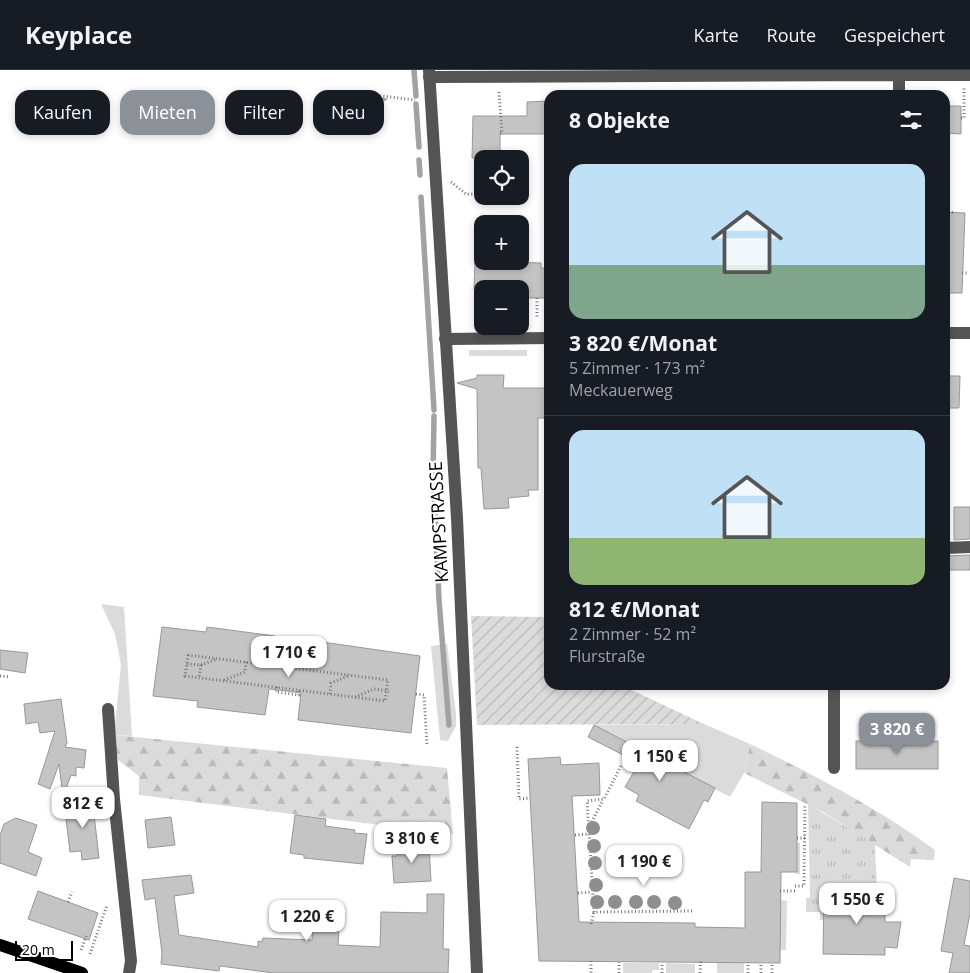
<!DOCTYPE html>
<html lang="de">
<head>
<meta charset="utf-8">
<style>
	body { margin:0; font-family:"Open Sans",sans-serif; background:#20242c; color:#f1f3f6; height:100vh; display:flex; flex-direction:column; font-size:19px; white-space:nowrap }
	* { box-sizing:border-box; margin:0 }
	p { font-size:16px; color:#9ea1a6 }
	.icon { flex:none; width:28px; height:28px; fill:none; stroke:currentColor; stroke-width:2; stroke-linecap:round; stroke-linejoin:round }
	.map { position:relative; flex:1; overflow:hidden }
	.side { position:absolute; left:544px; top:20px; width:406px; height:600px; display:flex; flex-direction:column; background:#171b24; border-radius:15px; box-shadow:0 2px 8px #0003 }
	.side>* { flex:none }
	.guide { position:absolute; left:15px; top:20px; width:454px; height:45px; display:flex; gap:10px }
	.tools { position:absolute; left:474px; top:80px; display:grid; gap:10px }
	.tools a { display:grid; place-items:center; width:55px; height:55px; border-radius:10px; background:#171b24; box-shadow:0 2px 8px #0003; font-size:25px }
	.scale { position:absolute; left:15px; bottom:12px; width:58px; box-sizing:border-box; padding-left:5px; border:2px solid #000; border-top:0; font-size:14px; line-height:18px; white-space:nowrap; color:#000; -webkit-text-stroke:4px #fff; paint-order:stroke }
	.price { position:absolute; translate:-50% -42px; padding:0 11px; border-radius:10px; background:#fff; color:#222; font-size:16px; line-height:32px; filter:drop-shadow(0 1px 2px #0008) }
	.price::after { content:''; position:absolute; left:50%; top:30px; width:15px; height:11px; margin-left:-8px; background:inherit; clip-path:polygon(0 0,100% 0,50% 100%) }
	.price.current { background:#8c9099; color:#fff }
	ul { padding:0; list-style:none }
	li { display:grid; align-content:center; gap:10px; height:265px; padding:0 25px }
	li+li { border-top:1px solid #363941 }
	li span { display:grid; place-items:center; height:155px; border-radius:15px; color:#555 }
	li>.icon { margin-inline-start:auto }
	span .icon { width:90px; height:90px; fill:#fffc; stroke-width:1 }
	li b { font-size:21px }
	h2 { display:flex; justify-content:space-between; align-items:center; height:60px; padding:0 25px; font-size:21px }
	.tag { padding:0 18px; border-radius:15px; background:#171b24; box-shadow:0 2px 8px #0003; font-size:18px; line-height:45px }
	.tag.current { background:#8c9099; color:#fff }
	header { display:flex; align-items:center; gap:30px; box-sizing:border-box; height:70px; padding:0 25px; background:#171b24; border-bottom:1px solid #363941 }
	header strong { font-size:24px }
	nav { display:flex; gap:28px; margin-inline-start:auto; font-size:18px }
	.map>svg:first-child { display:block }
	.grass { fill:#dbdbdb }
	.forest { fill:url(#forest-firs) }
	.park { fill:url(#park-tufts) }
	.garden { fill:url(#garden-furrows) }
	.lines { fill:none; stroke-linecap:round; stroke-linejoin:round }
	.stream { stroke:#a2a2a2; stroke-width:5.5 }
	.building { fill:#c4c4c4; stroke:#989898 }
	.path { stroke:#767676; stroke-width:3; stroke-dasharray:1 2.5; stroke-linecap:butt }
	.minor { stroke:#545454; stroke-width:12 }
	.major { stroke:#000; stroke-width:12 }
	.tree { fill:#8e8e8e }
	.labels { text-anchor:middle; stroke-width:4.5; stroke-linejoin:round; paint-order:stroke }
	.street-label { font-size:18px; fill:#000; stroke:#fff }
</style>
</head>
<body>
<header>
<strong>Keyplace</strong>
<nav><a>Karte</a><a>Route</a><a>Gespeichert</a></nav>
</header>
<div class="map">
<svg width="970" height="903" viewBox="0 0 970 903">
	<defs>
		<pattern id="forest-firs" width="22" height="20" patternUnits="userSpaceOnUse" patternTransform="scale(1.25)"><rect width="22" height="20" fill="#dbdbdb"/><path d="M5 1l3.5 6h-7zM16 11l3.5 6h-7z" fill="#bababa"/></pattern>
		<pattern id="park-tufts" width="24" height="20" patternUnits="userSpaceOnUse" patternTransform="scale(1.25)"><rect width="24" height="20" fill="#dbdbdb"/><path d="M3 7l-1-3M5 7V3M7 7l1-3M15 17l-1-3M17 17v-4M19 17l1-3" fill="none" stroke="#bababa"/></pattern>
		<pattern id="garden-furrows" width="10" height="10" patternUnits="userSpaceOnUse" patternTransform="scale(1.25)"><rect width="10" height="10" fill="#dbdbdb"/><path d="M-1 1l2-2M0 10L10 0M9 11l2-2" fill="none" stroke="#bababa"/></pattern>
	</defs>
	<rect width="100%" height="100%" fill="#fff"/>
	<g class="grass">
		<rect x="469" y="280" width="58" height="6"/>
		<path d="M101 534 124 537 132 666 114 665 121 595 115 564Z"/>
		<path d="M447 574 456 644V656L448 671 440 670 431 576Z"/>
		<path d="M704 654 750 674 744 703 730 727 594 655Z"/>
		<path d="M797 773H800V804H795L797 802Z"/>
		<path d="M780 830 787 831 786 880H780Z"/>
		<rect x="717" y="892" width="27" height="11"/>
		<path d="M623 893H659V900H652V903H623Z"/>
		<path d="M666 893 695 894V903H666Z"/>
	</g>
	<g class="forest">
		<path d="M114 665 447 698 453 764 139 725V706L118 690Z"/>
		<path d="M750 674C815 705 877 738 935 780L934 790 911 789 910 797 823 742 744 703Z"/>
	</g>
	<path class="park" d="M808 734 875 774 877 828H824L823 850H820V842H806V828H810Z"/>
	<path class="garden" d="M471 546 549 547V615H621L704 654 477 655Z"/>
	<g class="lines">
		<g class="stream">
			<path d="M414 0 416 26"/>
			<path d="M416 34 419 77"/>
			<path d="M419 90 420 105"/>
			<path d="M421 127 434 340"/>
			<path d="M433 407 434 346"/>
			<path d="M434 415 439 530 449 655"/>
		</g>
	</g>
	<g class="building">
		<path d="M329 22 356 25 387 29 354 48 342 46 343 41 327 39Z"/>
		<path d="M549 31V64H500V89L472 88 473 46H527V32Z"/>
		<path d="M945 36H961V64L945 63Z"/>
		<path d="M945 142 965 143 962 223H945Z"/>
		<path d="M475 191 541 193V198H549V228H520V219H474Z"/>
		<path d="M477 305H504L503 318H549V348H538V420H528L529 426 508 428 509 438 484 439 481 398H478L477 319 457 313 477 308Z"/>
		<path d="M945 306H960L959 338H945Z"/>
		<path d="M954 437H970V469L954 470Z"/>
		<path d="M970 485V500H945V486Z"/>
		<path d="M162 557 206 562 207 557 275 566 272 593 305 597 308 570 420 586 411 663 298 650 301 623 287 621 269 619 265 645 197 637 198 631 153 626Z"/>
		<path d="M0 580 28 583 25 603 0 599Z"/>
		<path d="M61 629 67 673 65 677 86 680 84 698 76 697V706L71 705 63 727 59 694 50 719 38 714 55 661 40 663 38 652 26 654 24 634Z"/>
		<path d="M594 655 715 718 708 732 704 730 689 759 636 731 639 725 625 717 639 693 588 667Z"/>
		<rect x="856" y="671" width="82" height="28"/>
		<path d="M560 687 561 695 599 693 600 725 572 726 579 852 695 853V857L745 858V802H761L762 732 797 733V802H781L780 893 539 891 528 689Z"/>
		<path d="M92 727 99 788 82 790 81 781 70 782 65 740 76 739 75 729Z"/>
		<path d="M295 745 326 749 325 756 355 760 354 763 367 764 363 794 304 788V785L290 783Z"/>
		<path d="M171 747 175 775 148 778 145 750Z"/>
		<path d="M16 748 37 755 28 782 42 788 36 806 0 793V765L4 754Z"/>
		<path d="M429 774 431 811 394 813 392 786H397V776Z"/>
		<path d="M191 805 194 823 174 826 179 865 258 877V871L262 872 263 868 312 870 314 839 340 841 338 875 380 877 381 842 427 843V824H444L443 879H449L448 903H274L220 896 219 901 161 894 162 883 155 828 145 830 142 810Z"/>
		<path d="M954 808 970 811V843L964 875 970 876V903H949L953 883 941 881Z"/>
		<path d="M38 821 98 843 89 870 28 849Z"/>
		<path d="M824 822H875V828H885V852H901L897 878 885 877V885L823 884Z"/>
	</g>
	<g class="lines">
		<g class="path">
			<path d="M499 22 502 63H500"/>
			<path d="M366 24 415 30"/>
			<path d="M961 48H964V18"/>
			<path d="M500 86H504V89"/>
			<path d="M451 112 466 124H482"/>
			<path d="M945 141 955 143"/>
			<path d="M962 203H968"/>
			<path d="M537 228V248"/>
			<path d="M188 585 388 610 385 631 185 606Z"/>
			<path d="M187 594 201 595 199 607"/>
			<path d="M201 595 217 589"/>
			<path d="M0 606 10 607"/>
			<path d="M224 610 245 602 246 592"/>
			<path d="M277 617 276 622 299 625V620"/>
			<path d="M330 624 331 613 350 605"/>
			<path d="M416 624 424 625 427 675"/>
			<path d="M355 627 374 619 389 621"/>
			<path d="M928 663V671"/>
			<path d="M866 671V663"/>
			<path d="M517 677 519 729 530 728"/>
			<path d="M621 696 604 729 587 731 594 842 694 841"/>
			<path d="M590 755 603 730"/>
			<path d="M575 765 589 764"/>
			<path d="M797 768H805"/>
			<path d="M795 816H804L805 734"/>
			<path d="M780 821H795"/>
			<path d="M578 823 592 822"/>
			<path d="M68 832 72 822"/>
			<path d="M591 854 594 842"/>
			<path d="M81 880 87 864"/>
			<path d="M90 884 107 835"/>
			<path d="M591 891V903"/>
			<path d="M619 903V892"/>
			<path d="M662 903V893"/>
			<path d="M700 903 701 889"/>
			<path d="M748 903V892"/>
			<path d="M761 903V893"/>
			<path d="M772 903V893"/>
		</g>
		<g class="minor">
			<path d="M429 0 457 448 477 903"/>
			<path d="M899 5H970"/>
			<path d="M429 7 899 5V25"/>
			<path d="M945 263H970"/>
			<path d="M445 269 549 268"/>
			<path d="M945 478 970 477"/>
			<path d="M108 639 114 729 131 891 129 903"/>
			<path d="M834 698V615"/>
		</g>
		<path class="major" d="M0 875 82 903"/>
	</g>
	<g class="tree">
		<circle cx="593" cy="758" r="7"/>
		<circle cx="594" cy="776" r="7"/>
		<circle cx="595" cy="793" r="7"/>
		<circle cx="596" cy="815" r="7"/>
		<circle cx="597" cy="832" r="7"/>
		<circle cx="615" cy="832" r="7"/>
		<circle cx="636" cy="832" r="7"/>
		<circle cx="654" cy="832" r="7"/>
		<circle cx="675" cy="833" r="7"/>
	</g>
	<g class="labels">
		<g class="street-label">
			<text transform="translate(439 452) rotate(-93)" y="6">KAMPSTRASSE</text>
		</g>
	</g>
</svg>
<div class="tools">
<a><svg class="icon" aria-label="locate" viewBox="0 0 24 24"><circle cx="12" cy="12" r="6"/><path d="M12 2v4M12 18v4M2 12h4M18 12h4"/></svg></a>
<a>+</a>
<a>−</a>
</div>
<div class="scale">20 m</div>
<b class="price" style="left:289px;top:608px">1 710 €</b>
<b class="price current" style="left:897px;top:685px">3 820 €</b>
<b class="price" style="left:660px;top:712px">1 150 €</b>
<b class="price" style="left:83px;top:759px">812 €</b>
<b class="price" style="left:412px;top:794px">3 810 €</b>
<b class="price" style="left:644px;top:817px">1 190 €</b>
<b class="price" style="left:857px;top:855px">1 550 €</b>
<b class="price" style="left:307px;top:872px">1 220 €</b>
<div class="guide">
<a class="tag">Kaufen</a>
<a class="tag current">Mieten</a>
<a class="tag">Filter</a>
<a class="tag">Neu</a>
</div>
<section class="side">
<h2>8 Objekte<svg class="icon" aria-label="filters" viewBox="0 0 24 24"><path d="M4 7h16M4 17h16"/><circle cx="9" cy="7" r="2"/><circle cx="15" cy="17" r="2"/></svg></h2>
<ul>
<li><span style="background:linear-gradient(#bfe0f5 65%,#7fa58c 0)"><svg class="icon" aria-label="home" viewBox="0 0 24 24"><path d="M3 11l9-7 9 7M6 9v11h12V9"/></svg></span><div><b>3 820 €/Monat</b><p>5 Zimmer · 173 m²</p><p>Meckauerweg</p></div></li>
<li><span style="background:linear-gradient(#bfe0f5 70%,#8fb573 0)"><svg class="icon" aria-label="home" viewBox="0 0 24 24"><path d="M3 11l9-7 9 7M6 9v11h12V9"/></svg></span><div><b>812 €/Monat</b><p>2 Zimmer · 52 m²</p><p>Flurstraße</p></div></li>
</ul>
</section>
</div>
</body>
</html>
